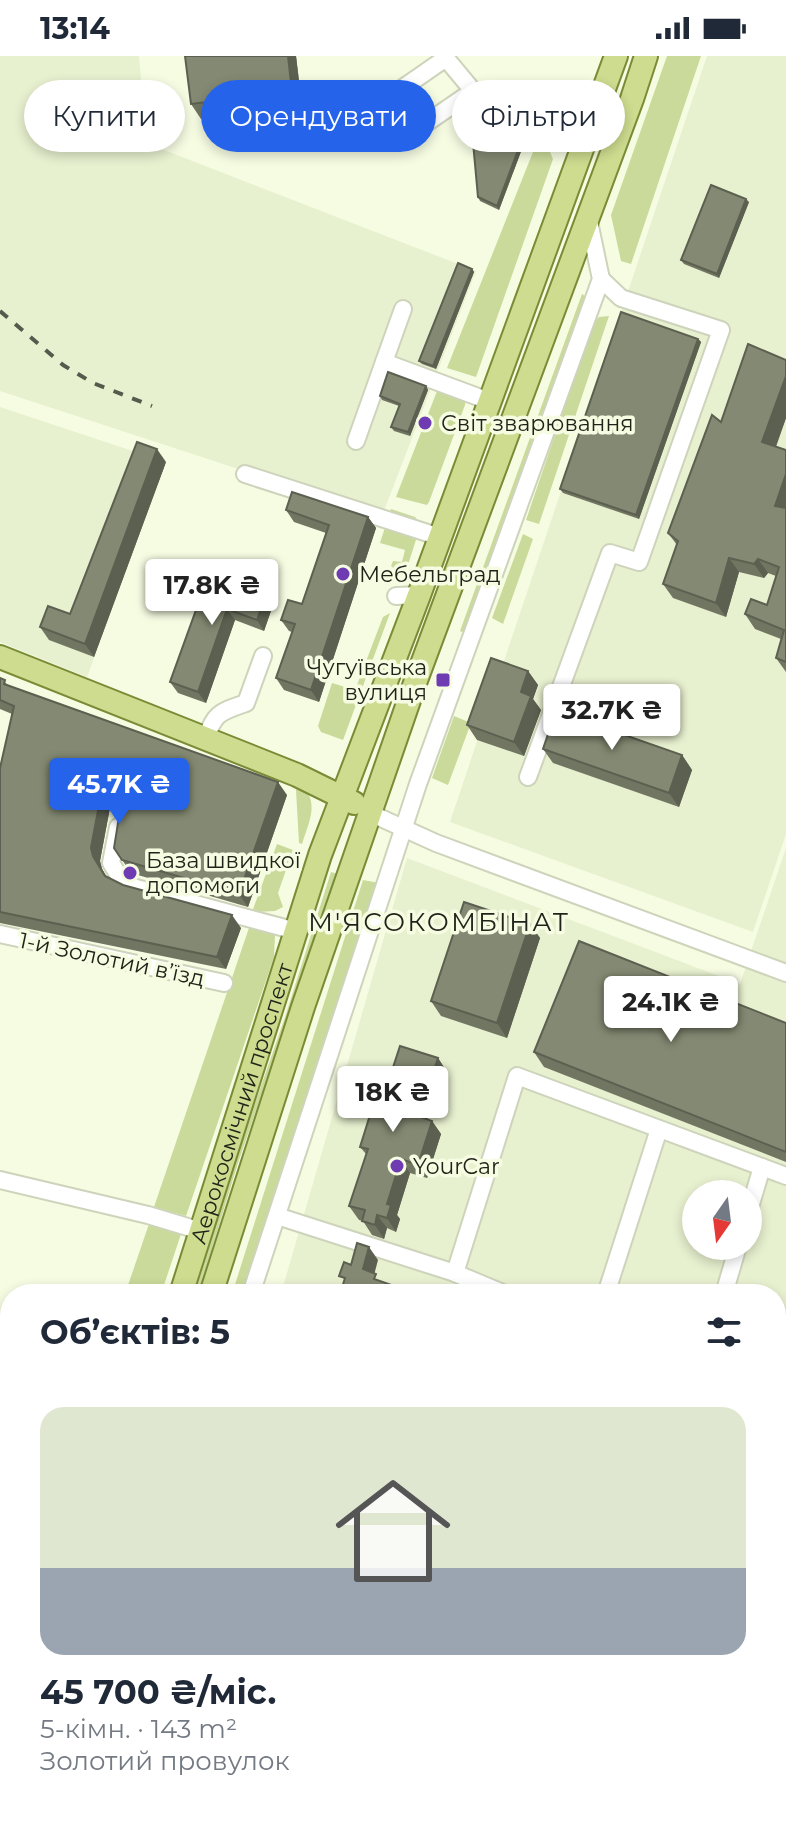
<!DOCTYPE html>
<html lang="uk">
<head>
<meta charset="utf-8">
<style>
	body { margin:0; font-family:Montserrat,sans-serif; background:#f2f2f3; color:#1f2937; height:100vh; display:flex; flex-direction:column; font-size:30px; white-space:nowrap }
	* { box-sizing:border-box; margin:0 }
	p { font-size:26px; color:#747a83 }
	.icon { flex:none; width:44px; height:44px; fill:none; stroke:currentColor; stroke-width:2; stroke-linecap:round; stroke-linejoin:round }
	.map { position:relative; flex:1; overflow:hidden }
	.panel { position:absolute; left:0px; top:1228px; width:786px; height:538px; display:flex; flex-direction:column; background:#fff; border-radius:32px 32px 0 0; box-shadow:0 4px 12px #0003 }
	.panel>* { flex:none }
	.guide { position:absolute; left:24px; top:24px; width:738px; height:72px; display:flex; gap:16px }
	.needle { width:52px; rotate:194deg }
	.tools { position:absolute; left:682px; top:1124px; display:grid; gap:16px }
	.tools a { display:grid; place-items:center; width:80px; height:80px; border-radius:50%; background:#fff; box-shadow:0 4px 12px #0003; font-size:40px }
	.price { position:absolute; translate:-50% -68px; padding:0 18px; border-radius:8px; background:#fff; color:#222; font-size:26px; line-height:52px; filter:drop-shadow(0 2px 4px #0008) }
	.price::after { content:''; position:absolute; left:50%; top:48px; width:24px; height:18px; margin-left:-12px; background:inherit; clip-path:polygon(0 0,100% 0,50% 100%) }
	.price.active { background:#2563eb; color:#fff }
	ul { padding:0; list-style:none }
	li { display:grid; align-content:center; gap:16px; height:424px; padding:0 40px }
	li span { display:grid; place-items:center; height:248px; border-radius:24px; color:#555 }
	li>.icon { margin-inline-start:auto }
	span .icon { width:144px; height:144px; fill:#fffc; stroke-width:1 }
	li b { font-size:34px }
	h2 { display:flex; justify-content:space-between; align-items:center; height:96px; padding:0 40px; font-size:34px }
	.chip { padding:0 28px; border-radius:36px; background:#fff; box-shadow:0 4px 12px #0003; font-size:28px; line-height:72px }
	.chip.active { background:#2563eb; color:#fff }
	.status { display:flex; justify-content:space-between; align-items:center; height:56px; padding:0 40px; background:#fff; direction:ltr }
	.status svg { height:22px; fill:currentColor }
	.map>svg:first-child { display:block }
	.built { fill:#e7f0cf; fill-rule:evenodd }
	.green { fill:#cada9a }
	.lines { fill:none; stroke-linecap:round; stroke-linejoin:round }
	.minor-casing { stroke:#cdd4bb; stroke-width:20 }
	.major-casing { stroke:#7a8b35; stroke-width:26 }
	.minor { stroke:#fff; stroke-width:16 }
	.major { stroke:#cddc8f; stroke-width:22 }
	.rail { stroke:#565a4c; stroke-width:4; stroke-dasharray:10 10; stroke-linecap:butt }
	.wall { fill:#717662 }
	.shaded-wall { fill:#5c6050 }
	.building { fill:#838972; stroke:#5c6050; stroke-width:2 }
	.poi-dot { fill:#6e3bb2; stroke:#f5fce2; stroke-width:3 }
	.labels { text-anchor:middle; stroke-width:7; stroke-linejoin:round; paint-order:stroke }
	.poi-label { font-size:22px; fill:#1f2218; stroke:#f5fce2; text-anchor:start }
	.street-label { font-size:22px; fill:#1f2218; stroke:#f5fce2 }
	.quarter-label { font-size:26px; letter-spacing:2px; fill:#1f2218; stroke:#f5fce2 }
</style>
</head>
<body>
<div class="status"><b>13:14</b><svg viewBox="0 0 49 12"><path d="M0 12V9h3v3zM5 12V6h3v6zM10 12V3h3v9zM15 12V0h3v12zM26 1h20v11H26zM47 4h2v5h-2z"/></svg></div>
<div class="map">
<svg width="786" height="1765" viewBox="0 0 786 1765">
	<rect width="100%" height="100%" fill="#f5fce2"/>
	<g class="built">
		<path d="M0 0H139L146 87 476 215 382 460 0 335Z"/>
		<path d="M707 0H786V778L753 876 450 766Z"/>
		<path d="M0 351 166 406 87 621 0 586Z"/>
		<path d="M786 792V1436L776 1429V1238H281L407 802 740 928ZM696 1138H748V1190H696Z"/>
	</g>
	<g class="green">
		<path d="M667 0H701L631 208 621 205 611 159Z"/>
		<path d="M546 86 553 103 476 321 447 312 535 91Z"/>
		<path d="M582 238 588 242 469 579 460 575Z"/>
		<path d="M609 260 539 468 526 464 593 267 599 261Z"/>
		<path d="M439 330 466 344 465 349 429 446 427 449 396 441Z"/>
		<path d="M391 453 415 461 421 468 407 512 398 516 391 510 393 505 402 506 405 494 380 487Z"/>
		<path d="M523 478 533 483 503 568 492 562Z"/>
		<path d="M390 557 343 684 321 676 318 670 332 627 355 634 383 561Z"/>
		<path d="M454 660 471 667 448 729 432 722Z"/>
		<path d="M299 728C321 744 309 766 302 788L299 787 296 734Z"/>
		<path d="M277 788 293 794 278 837 283 851 275 855 252 856Z"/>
		<path d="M331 816 338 818 238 1107 198 1238H195L228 1125 285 961Z"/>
		<path d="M363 824 379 827 247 1238H232Z"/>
		<path d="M251 866 270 870 275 879 274 901 186 1160 154 1151Z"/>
		<path d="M150 1165 182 1175 161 1238H125Z"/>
		<path d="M513 1756H625L622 1765H508L509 1758Z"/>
	</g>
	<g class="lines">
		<defs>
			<g id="minor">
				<path d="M444 0 484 48 552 74 582 91"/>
				<path d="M446 2 384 45 383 51 400 81H406L473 35"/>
				<path d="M384 306 403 253"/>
				<path d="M356 385 384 306 489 345"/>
				<path d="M245 418 440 481"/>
				<path d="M396 540 419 539"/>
				<path d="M206 683C214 657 220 656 246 647L263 600"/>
				<path d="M528 721 610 497 639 506 721 274 621 242 601 223"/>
				<path d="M372 758 436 787 786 917"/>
				<path d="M118 771 111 807 123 826 136 832 296 875"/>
				<path d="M0 878 224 927"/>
				<path d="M0 1124 148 1159 201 1175"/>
				<path d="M748 1158 762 1111"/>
				<path d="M277 1160 455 1217 517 1020 786 1120"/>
				<path d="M455 1217 505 1238"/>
				<path d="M251 1238 418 728 601 223 588 161"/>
				<path d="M606 1238 659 1073"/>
				<path d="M724 1238 738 1190"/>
				<path d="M0 1350H10"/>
				<path d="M776 1451 786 1457"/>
				<path d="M776 1567 786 1570"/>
				<path d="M244 1756 247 1765"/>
				<path d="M472 1765 476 1756"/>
			</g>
			<g id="major">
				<path d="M0 601 297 719 354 747"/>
				<path id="s1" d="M181 1238 320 799 419 539 616 0"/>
				<path d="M211 1238 303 951 415 627 632 43 646 0"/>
				<path d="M0 1523 10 1518"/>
				<path d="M0 1543 10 1539"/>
				<path d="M155 1756 158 1765"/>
				<path d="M196 1756 199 1765"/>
			</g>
		</defs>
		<use href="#minor" class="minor-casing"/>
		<use href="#major" class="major-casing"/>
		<use href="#minor" class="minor"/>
		<use href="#major" class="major"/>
		<path class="rail" d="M0 255 63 309 93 327 152 350"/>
	</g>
	<g class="wall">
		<path d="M296 0 302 50 201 63 191 48Z"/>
		<path d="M528 77 499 154 480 145 478 141Z"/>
		<path d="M749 146 719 222 684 208 681 204Z"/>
		<path d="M472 213 474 216 436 313 422 308 419 305Z"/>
		<path d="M698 283 701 286 639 463 563 437 560 433Z"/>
		<path d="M786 304V362L776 391 786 394V616L776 602 781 583 755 573 745 558 767 549 776 520 768 517 764 522 739 516 726 561 673 542 663 528 677 489 668 477 721 366Z"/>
		<path d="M426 330 428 334 410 380 394 375 391 371 399 350 382 344 380 340Z"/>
		<path d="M166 406 94 601 49 584 40 571 70 558Z"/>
		<path d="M286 454 368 461 376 472 319 646 284 634 276 622 292 576 289 575 281 564 302 548 326 477 294 466Z"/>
		<path d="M209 518 266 538 273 549 264 575 235 564 206 647 178 637 170 626Z"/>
		<path d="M528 615 538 629 533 643 541 654 524 700 477 684 467 669Z"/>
		<path d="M0 622 9 630 287 739 248 851 131 817 114 792 126 722 117 725 114 730 100 805 102 813 106 820 123 829 241 872 226 913 0 867V712L12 658 0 653Z"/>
		<path d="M543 693 682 699 692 714 679 751 553 707Z"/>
		<path d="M530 868 540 882 507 982 441 960 431 945Z"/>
		<path d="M786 967V1106L544 1011 534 996Z"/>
		<path d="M438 1002 447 1016 444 1028 439 1026 427 1063 432 1065 441 1078 427 1122 410 1117 397 1159 400 1163 396 1176 387 1172 384 1183 372 1179 363 1165 359 1164 349 1150 366 1098 360 1091 382 1045Z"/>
		<path d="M776 1498 786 1502V1550L776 1546Z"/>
		<path d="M10 1595V1618L3 1620 0 1616Z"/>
		<path d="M10 1637V1674L0 1671V1638L10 1641Z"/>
		<path d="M786 1669V1714L781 1713 776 1705Z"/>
	</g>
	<g class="shaded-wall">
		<path d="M288 0H296L302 50 292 36Z"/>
		<path d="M526 73 528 77 499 154 497 150Z"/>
		<path d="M746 143 749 146 719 222 717 218Z"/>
		<path d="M472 213 474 216 436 313 433 310Z"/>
		<path d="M698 283 701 286 639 463 636 459Z"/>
		<path d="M786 320V362L772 400 762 386Z"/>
		<path d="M426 330 428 334 410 380 408 376Z"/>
		<path d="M157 393 166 406 94 601 85 588Z"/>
		<path d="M786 418V461L775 450Z"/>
		<path d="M368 461 376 472 319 646 311 634Z"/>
		<path d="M729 502 739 516 726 561 716 547Z"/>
		<path d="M758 503 768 517 764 522 754 508Z"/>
		<path d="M266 538 273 549 264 575 257 564Z"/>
		<path d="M227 553 235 564 206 647 198 636Z"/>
		<path d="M528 615 538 629 533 643 541 654 524 700 514 686 521 636Z"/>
		<path d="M682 699 692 714 679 751 669 737Z"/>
		<path d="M108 712 117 725 114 730 100 805 102 813 114 833 93 800 91 792 105 717Z"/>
		<path d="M278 726 287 739 248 851 239 838Z"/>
		<path d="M232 859 241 872 226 913 217 901Z"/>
		<path d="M530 868 540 882 507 982 497 967Z"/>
		<path d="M438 1002 447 1016 444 1028 434 1014Z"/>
		<path d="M429 1013 439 1026 424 1073 415 1059Z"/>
		<path d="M432 1065 441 1078 427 1122 418 1109Z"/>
		<path d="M401 1103 410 1117 397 1159 400 1163 396 1176 387 1162V1148Z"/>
		<path d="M377 1159 387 1172 384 1183 375 1169Z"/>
		<path d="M369 1191 378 1204 372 1227 363 1213Z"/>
		<path d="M332 1756H359L364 1763V1765H330Z"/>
		<path d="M633 1756H646L651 1765H630Z"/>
	</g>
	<g class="building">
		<path d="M185 0H288L292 36 191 48Z"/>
		<path d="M490 67 526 73 497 150 478 141 472 75Z"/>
		<path d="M711 129 746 143 717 218 681 204Z"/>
		<path d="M458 207 472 213 433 310 419 305Z"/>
		<path d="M621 256 698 283 636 459 560 433Z"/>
		<path d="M748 288 786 304V320L762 386 786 394V418L775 450 786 452V606L776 602 784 574 745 558 751 543 767 549 779 511 758 503 754 508 729 502 716 547 663 528 678 485 668 477 712 359 721 366Z"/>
		<path d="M388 316 426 330 408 376 391 371 400 348 380 340Z"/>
		<path d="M137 386 157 393 85 588 40 571 48 550 70 558Z"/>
		<path d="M292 436 368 461 311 634 276 622 295 568 281 564 288 544 302 548 329 469 286 454Z"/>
		<path d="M209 518 266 538 257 564 227 553 198 636 170 626Z"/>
		<path d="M491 602 528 615 521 636 531 640 514 686 467 669Z"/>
		<path d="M0 622 5 624 4 628 278 726 239 838 122 804 114 792 126 717 117 709 108 712 105 717 91 792 93 800 105 820 123 829 232 859 217 901 0 856V712L14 650 0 644Z"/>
		<path d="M556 655 682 699 669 737 543 693Z"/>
		<path d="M464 846 530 868 497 967 431 945Z"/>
		<path d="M579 885 786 967V1096L534 996Z"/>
		<path d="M400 990 438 1002 434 1014 429 1013 415 1059 432 1065 418 1109 401 1103 387 1148 391 1149 387 1162 377 1159 375 1169 362 1165 365 1154 349 1150 368 1093 360 1091 375 1043 382 1045Z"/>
		<path d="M357 1187 369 1191 363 1213 376 1218 374 1223 417 1238H340L345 1222 339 1220 344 1206 351 1209Z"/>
		<path d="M776 1498 786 1502V1529L776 1525Z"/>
		<path d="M10 1595V1613L0 1616V1599Z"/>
		<path d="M8 1637H10V1670L0 1667V1638L10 1641Z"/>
		<path d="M786 1669V1708L776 1705Z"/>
		<path d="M10 1735V1756H79L83 1765H6L5 1736Z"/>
		<path d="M294 1756H332L330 1765H291Z"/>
		<path d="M605 1756H633L630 1765H602Z"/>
	</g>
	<g class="poi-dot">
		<circle cx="425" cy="367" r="8"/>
		<circle cx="343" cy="518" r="8"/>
		<rect x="435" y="616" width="16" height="16" rx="4"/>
		<circle cx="130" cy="817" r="8"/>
		<circle cx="397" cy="1110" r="8"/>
	</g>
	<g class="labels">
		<g class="poi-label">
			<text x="441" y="375">Світ зварювання</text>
			<text x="359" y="526">Мебельград</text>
			<text x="427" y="619" text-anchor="end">Чугуївська<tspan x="427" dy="25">вулиця</tspan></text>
			<text x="146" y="812">База швидкої<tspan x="146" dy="25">допомоги</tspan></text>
			<text x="413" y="1118">YourCar</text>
		</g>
		<g class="street-label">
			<text transform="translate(112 903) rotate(12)" y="8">1-й Золотий в’їзд</text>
			<text dy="8" stroke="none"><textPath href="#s1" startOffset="200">Аерокосмічний проспект</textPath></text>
		</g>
		<g class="quarter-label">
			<text x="439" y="875">М'ЯСОКОМБІНАТ</text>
		</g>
	</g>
</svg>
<div class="tools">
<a><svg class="needle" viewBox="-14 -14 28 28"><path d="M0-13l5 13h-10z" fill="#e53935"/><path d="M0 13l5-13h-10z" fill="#747a83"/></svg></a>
</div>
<b class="price" style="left:212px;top:571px">17.8K ₴</b>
<b class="price" style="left:612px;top:696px">32.7K ₴</b>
<b class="price active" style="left:119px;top:770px">45.7K ₴</b>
<b class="price" style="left:671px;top:988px">24.1K ₴</b>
<b class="price" style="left:393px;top:1078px">18K ₴</b>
<div class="guide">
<a class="chip">Купити</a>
<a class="chip active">Орендувати</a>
<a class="chip">Фільтри</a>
</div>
<section class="panel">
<h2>Об’єктів: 5<svg class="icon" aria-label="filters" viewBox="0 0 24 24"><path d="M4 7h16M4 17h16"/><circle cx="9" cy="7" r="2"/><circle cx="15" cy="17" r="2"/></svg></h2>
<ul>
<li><span style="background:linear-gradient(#dfe7d0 65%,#9aa5b1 0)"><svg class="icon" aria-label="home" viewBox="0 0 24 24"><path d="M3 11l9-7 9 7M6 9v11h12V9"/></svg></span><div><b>45 700 ₴/міс.</b><p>5-кімн. · 143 m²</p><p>Золотий провулок</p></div></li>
</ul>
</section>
</div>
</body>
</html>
